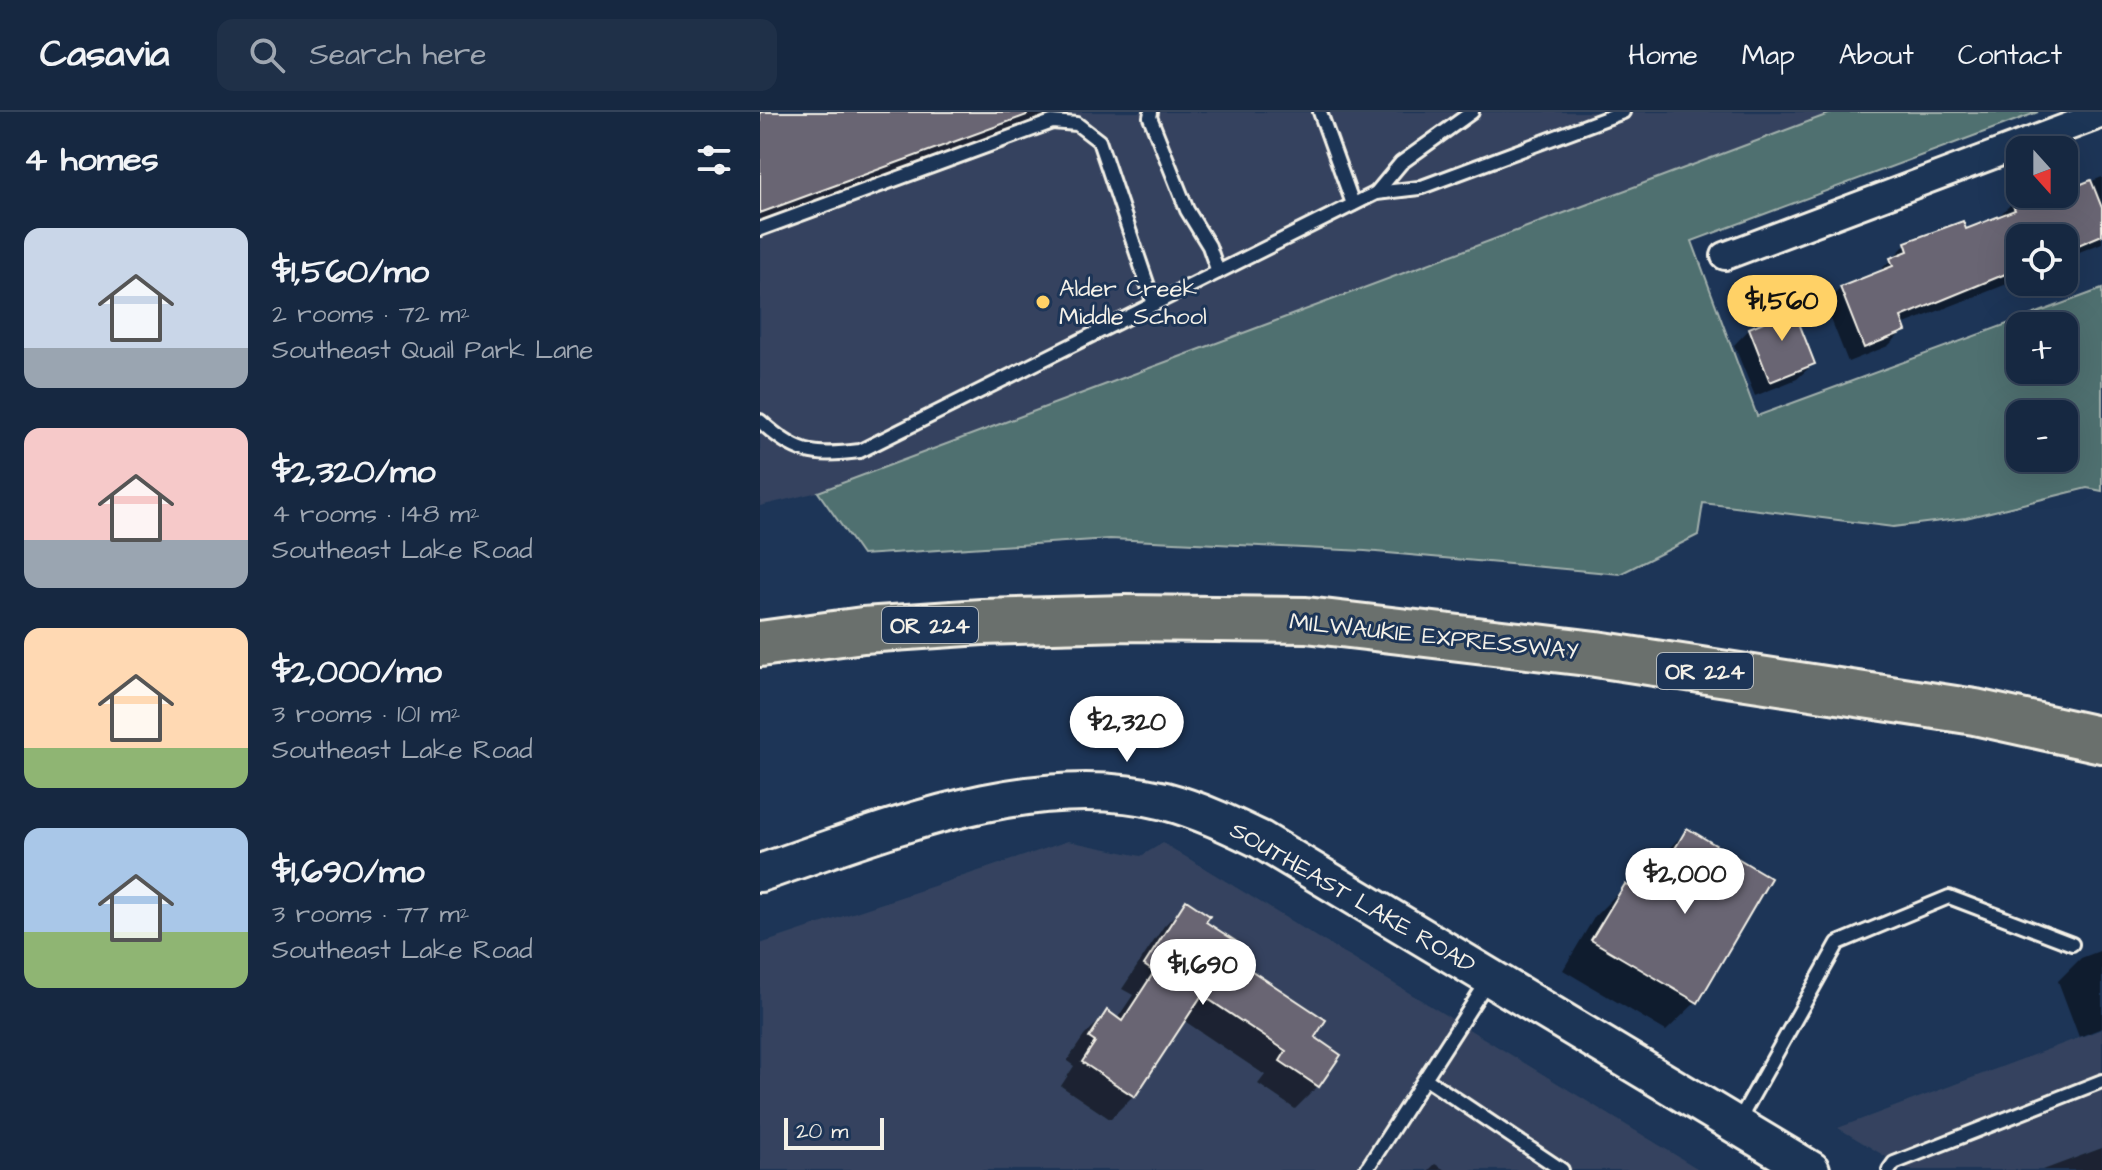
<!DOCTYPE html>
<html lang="en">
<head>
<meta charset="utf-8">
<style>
	body { margin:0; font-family:"Architects Daughter",sans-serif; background:#1f3048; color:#f1f3f6; height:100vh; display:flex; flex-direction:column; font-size:30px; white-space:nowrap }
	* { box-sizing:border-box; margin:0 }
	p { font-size:26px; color:#9ea6b1 }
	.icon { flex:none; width:44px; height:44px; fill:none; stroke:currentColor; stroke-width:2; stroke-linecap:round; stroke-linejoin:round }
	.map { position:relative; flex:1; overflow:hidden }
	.panel { display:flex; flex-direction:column; background:#162841; width:760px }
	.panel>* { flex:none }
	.needle { width:52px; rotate:159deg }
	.tools { position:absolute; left:1246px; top:24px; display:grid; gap:16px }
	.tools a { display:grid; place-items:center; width:72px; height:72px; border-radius:16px; background:#162841; box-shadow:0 8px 32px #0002,0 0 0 2px #35445a; font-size:40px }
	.scale { position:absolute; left:24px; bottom:20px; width:100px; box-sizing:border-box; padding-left:8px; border:4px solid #f4f1e8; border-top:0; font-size:22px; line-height:28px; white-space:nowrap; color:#f4f1e8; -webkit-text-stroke:6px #1d3557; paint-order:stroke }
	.price { position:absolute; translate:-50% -68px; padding:0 18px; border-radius:28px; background:#fff; color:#222; font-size:26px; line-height:52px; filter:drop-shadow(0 2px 4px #0008) }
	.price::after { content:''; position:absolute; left:50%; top:48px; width:24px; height:18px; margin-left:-12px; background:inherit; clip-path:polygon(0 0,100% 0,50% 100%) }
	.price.active { background:#ffd166; color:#111 }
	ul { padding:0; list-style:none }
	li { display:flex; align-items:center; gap:24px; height:200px; padding:0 24px }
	li span { display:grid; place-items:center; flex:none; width:224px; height:160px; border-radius:16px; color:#555 }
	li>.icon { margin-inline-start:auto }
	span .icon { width:96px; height:96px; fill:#fffc; stroke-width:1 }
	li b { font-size:34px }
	h2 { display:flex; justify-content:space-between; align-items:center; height:96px; padding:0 24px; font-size:34px }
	header { display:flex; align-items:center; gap:48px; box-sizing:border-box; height:112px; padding:0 40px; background:#162841; border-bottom:2px solid #35445a }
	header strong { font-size:38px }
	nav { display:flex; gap:44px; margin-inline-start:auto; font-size:28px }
	.search { width:560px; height:72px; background:#1f3048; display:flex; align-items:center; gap:20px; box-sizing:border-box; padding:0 28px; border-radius:16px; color:#9ea6b1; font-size:30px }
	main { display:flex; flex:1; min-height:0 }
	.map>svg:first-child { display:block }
	.built { fill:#34435f }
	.green { fill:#4f7070; stroke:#a2b0ac; stroke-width:2; fill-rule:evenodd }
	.shadow { fill:#0007 }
	.building { fill:#696573; stroke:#f4f1e8; stroke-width:2 }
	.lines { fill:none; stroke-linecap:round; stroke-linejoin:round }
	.lane-casing { stroke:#f4f1e8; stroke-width:18 }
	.street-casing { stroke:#f4f1e8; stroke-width:32 }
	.secondary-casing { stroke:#f4f1e8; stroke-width:42 }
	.highway-casing { stroke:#f4f1e8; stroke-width:50 }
	.lane { stroke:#1d3557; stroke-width:12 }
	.street { stroke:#1d3557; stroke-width:26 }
	.secondary { stroke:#1d3557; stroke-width:36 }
	.highway { stroke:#6a706d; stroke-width:44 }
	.poi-dot { fill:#ffd166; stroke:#1d3557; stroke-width:3 }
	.labels { text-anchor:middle; stroke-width:6; stroke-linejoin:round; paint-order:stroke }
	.shield { fill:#1d3557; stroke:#b4b9bc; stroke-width:2 }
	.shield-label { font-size:22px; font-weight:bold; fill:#f4f1e8 }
	.poi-label { font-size:24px; fill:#f4f1e8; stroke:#1d3557; text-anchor:start }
	.street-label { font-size:24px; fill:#f4f1e8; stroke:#1d3557 }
</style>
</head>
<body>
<header>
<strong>Casavia</strong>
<div class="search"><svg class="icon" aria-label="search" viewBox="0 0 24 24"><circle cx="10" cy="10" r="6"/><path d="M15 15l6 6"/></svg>Search here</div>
<nav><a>Home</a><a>Map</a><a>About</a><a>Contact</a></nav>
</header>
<main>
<section class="panel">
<h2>4 homes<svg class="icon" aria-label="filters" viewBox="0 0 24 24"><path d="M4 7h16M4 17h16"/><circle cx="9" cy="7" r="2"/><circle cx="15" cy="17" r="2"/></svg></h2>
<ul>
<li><span style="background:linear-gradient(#c9d6e8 75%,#9aa5b1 0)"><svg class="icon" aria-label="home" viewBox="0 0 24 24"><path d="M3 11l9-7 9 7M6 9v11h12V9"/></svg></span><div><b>$1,560/mo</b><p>2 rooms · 72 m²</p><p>Southeast Quail Park Lane</p></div></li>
<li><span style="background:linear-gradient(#f6c9c9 70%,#9aa5b1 0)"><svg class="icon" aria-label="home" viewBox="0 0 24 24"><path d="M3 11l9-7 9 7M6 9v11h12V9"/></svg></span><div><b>$2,320/mo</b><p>4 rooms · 148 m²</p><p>Southeast Lake Road</p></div></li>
<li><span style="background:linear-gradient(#ffd9b3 75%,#8fb573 0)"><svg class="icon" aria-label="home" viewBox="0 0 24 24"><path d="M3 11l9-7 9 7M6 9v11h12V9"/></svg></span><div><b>$2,000/mo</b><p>3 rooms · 101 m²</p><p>Southeast Lake Road</p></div></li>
<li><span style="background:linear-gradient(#a9c7e8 65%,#8fb573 0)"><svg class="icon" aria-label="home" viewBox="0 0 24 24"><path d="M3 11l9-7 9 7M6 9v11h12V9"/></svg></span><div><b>$1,690/mo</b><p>3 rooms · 77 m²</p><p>Southeast Lake Road</p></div></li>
</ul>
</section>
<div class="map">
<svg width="1342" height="1058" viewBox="0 0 1342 1058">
	<rect width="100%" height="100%" fill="#1d3557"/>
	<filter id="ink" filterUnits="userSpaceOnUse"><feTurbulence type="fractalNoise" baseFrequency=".0125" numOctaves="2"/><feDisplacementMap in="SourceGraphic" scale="16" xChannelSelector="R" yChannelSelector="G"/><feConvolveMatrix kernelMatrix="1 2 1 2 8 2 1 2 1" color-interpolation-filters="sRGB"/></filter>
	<g filter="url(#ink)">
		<g class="built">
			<path d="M0 0H1074L58 380 0 394Z"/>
			<path d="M308 729 381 744 403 731 940 1058H0V832Z"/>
			<path d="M1342 917V1058H1148L1078 1016Z"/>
		</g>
		<path class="green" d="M1074 0H1278L932 129 997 304 1342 177V379L1327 376 1206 406 1133 415 943 391 938 423 860 462 605 439 350 427 102 443 58 380ZM1260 214H1304V258H1260ZM1260 302H1304V346H1260Z"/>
		<g class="shadow">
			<path d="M0 0H297L281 6 267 20 0 118Z"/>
			<path d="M1342 65V131L1304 146V126H1260V167L1142 213 1144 218 1128 234 1088 250 1065 192 1081 176 1116 163 1146 132 1205 119 1236 107 1252 91 1275 82H1304V71L1307 70 1310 78Z"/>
			<path d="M1005 201 1053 252 1037 267 995 284 974 233Z"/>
			<path d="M927 718 936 890 906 919 803 858 835 804 865 774 878 781 898 748Z"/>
			<path d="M427 791 466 844 552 926 558 974 535 997 498 972 505 963 423 908 373 984 350 1007 301 974 314 954 307 949 324 924 347 901 357 907 373 883 362 877 404 814Z"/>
			<path d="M1342 838V916L1319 925 1298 869 1321 846Z"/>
			<path d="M1342 1036V1058H1283Z"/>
			<path d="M675 1052 685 1058H669Z"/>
		</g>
		<g class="building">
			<path d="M0 0H266L267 3 0 101Z"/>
			<path d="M1331 68 1342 96V123L1309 137 1304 126H1260V156L1141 205 1146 219 1104 236 1080 175 1133 154 1130 146 1148 139 1145 130 1203 109 1206 117 1255 98 1251 89 1268 82H1304V79Z"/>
			<path d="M1030 188 1055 252 1010 270 989 216 1008 208 1004 199Z"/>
			<path d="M927 716 1011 766 938 891 831 828 865 772 887 784Z"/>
			<path d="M426 788 450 804 446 810 477 830 468 843 566 908 555 925 581 943 559 975 520 949 526 939 442 883 375 985 322 950 335 930 329 926 347 898 362 909 394 860 384 853Z"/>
		</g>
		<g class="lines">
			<defs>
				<g id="lane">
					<path d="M391 0 390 5 427 98 449 134 458 160"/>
					<path d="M560 0 593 92"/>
					<path d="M616 81 641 51 712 0"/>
					<path d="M0 117 292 10 317 12 339 29 394 192"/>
					<path d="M0 309C36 342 52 345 100 339L616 81 659 76 863 0"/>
					<path d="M666 967 802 1058"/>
					<path d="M978 1010 1078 831 1189 785 1312 832"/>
					<path d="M606 1058 729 867"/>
					<path d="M1129 1058 1134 1051 1342 969"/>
				</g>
				<path id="street" d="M965 144 1342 2"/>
				<path id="secondary" d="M0 761C124 719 272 656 405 689 439 698 470 713 501 728L1051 1058"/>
				<path id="highway" d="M0 532 103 518 222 510 365 506 546 508 836 542 1215 600 1342 628"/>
			</defs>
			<use href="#lane" class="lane-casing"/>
			<use href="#street" class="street-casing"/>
			<use href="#secondary" class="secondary-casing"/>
			<use href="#highway" class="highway-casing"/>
			<use href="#lane" class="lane"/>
			<use href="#street" class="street"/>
			<use href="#secondary" class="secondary"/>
			<use href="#highway" class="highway"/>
		</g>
	</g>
	<circle class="poi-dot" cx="283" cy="190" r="8"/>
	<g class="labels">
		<g class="shield">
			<rect x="122" y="495" width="96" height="36" rx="6"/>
			<rect x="897" y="541" width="96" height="36" rx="6"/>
		</g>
		<g class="shield-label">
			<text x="170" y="521">OR 224</text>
			<text x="945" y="567">OR 224</text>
		</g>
		<g class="poi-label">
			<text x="299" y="184">Alder Creek<tspan x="299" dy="28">Middle School</tspan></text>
		</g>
		<g class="street-label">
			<text transform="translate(674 524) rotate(6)" y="8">MILWAUKIE EXPRESSWAY</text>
			<text transform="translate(593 785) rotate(30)" y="8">SOUTHEAST LAKE ROAD</text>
		</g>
	</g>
</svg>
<div class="tools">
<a><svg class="needle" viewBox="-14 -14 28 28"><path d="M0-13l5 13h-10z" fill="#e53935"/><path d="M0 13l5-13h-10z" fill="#9ea6b1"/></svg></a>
<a><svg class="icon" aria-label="locate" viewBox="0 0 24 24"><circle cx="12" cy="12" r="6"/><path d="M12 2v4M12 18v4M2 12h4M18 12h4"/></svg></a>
<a>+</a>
<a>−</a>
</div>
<div class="scale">20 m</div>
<b class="price active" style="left:1022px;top:231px">$1,560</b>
<b class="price" style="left:367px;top:652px">$2,320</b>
<b class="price" style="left:925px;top:804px">$2,000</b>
<b class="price" style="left:443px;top:895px">$1,690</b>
</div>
</main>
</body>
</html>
